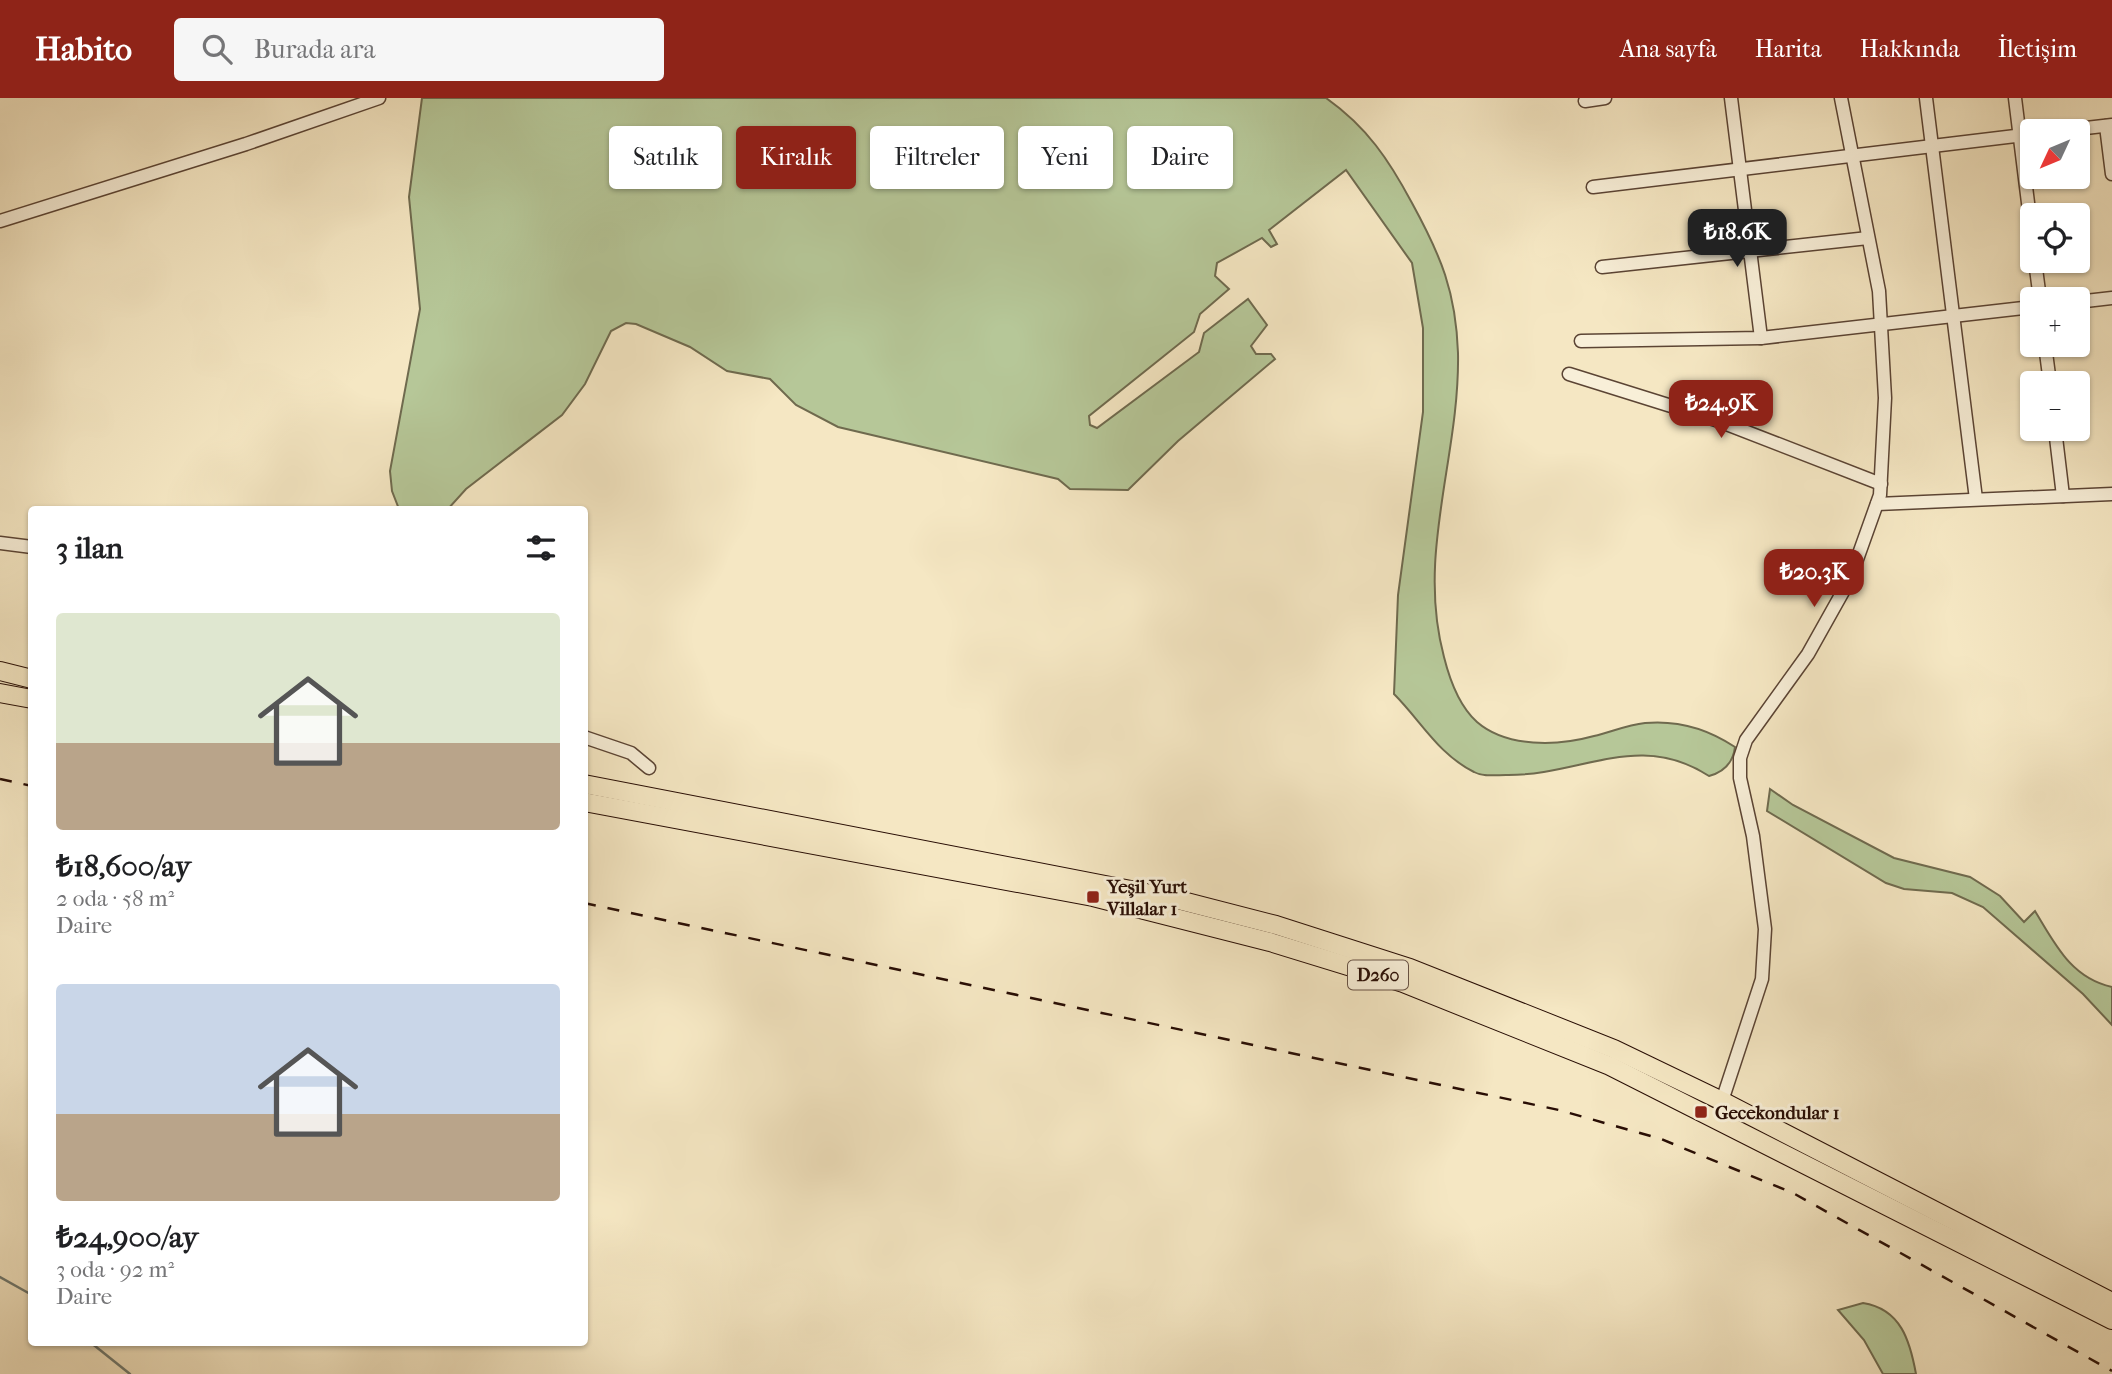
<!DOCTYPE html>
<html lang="tr">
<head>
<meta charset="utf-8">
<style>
	body { margin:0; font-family:"IM FELL French Canon",serif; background:#f6f6f6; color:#202124; height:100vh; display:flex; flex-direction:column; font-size:26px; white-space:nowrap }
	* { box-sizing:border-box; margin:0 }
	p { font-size:23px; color:#757577 }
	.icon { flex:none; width:38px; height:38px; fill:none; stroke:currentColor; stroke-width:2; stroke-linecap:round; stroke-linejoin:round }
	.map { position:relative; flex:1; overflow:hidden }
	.drawer { position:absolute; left:28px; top:408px; width:560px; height:840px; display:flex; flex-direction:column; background:#fff; border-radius:7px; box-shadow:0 2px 5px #0004 }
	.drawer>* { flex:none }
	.top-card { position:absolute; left:609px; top:28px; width:665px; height:63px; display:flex; gap:14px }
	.needle { width:46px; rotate:226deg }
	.controls { position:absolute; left:2020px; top:21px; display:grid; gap:14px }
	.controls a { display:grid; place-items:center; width:70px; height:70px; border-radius:7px; background:#fff; box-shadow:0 2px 5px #0004; font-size:35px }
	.price { position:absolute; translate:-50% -60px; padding:0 16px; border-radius:14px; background:#8f2418; color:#fff; font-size:23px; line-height:46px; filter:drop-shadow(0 2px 4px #0008) }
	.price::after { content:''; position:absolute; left:50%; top:42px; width:21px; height:16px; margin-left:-10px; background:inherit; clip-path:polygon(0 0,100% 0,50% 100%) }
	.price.on { background:#222; color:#fff }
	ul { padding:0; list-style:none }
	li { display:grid; align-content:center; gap:14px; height:371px; padding:0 28px }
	li span { display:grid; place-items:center; height:217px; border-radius:7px; color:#555 }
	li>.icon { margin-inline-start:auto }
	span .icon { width:126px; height:126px; fill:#fffc; stroke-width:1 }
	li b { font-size:30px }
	h2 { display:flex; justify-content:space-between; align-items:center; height:84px; padding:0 28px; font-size:30px }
	.tag { padding:0 24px; border-radius:7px; background:#fff; box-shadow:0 2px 5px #0004; font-size:24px; line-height:63px }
	.tag.on { background:#8f2418; color:#fff }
	header { display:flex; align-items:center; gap:42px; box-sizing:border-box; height:98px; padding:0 35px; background:#8f2418; color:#fff }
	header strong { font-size:33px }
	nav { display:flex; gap:38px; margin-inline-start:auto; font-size:24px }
	.search { width:490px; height:63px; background:#f6f6f6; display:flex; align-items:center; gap:18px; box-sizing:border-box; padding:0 24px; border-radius:7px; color:#757577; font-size:26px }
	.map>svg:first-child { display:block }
	.green { fill:#b6c798; stroke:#6f6a4e; stroke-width:2 }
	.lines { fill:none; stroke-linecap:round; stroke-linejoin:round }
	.stream { stroke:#6e786f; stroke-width:2.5 }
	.minor-casing { stroke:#5b4434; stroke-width:15 }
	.highway-casing { stroke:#280d04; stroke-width:20 }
	.minor { stroke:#f8efd8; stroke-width:12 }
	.highway { stroke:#f5e7c3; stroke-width:18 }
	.rail { stroke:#280d04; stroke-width:2.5; stroke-dasharray:12 12; stroke-linecap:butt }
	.poi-dot { fill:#8f2418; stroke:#f8efd8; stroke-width:2.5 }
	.labels { text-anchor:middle; stroke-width:6; stroke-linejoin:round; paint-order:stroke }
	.shield { fill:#f8efd8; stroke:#665144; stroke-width:2 }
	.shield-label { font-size:18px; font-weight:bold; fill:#280d04 }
	.poi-label { font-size:19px; font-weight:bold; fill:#280d04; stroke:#f8efd8; text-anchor:start }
</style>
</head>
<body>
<header>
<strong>Habito</strong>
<div class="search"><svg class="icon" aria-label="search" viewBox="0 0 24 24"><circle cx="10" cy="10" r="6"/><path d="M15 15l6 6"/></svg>Burada ara</div>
<nav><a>Ana sayfa</a><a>Harita</a><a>Hakkında</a><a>İletişim</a></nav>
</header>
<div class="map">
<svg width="2112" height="1276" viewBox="0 0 2112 1276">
	<rect width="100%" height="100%" fill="#f5e7c3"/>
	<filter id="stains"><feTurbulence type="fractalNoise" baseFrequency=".00286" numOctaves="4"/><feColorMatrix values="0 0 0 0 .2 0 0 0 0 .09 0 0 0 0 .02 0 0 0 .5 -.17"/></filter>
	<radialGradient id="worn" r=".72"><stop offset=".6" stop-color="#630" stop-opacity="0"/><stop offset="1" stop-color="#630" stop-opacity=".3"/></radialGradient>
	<g class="green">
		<path d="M422 0H1326C1367 29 1389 62 1412 105 1441 158 1456 194 1458 255 1460 359 1416 455 1444 559 1450 583 1459 608 1477 624 1507 650 1558 648 1594 638 1611 634 1627 627 1645 625 1678 622 1708 631 1735 649 1733 665 1724 674 1709 678 1638 632 1581 678 1506 677 1496 677 1483 679 1474 674 1438 656 1421 623 1394 596L1398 497 1423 314V230L1412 165 1346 72 1269 132 1277 146 1271 149 1262 140 1217 165 1215 178 1229 191 1200 216 1194 234 1089 318 1090 327 1097 330 1199 254 1204 235 1248 201 1267 227 1251 248 1256 256H1271L1275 261 1178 343 1128 392 1070 391 1058 381 838 329 796 307 770 281 727 273 690 249 636 226 626 225 611 233 585 286 562 317 466 391 448 411H399L392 393 390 373 420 211 409 99Z"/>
		<path d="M1770 691 1793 707 1894 760 1970 779 2000 798 2024 824 2035 813C2055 846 2071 880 2112 889V927L2083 896 1983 809 1952 795 1904 791 1886 785 1767 713Z"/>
		<path d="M1863 1205C1901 1211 1910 1243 1916 1276H1883L1864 1242 1838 1212Z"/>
	</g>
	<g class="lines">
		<g class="stream">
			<path d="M0 1179 32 1197"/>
			<path d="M90 1244 130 1276"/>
		</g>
		<defs>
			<g id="minor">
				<path d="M1731 0 1761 240"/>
				<path d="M1926 0 1976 401"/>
				<path d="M2015 0 2032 137"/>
				<path d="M1585 3 1605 0"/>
				<path d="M2106 28 2112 76"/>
				<path d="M2060 33 2112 27"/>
				<path d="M1593 89 2032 36"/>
				<path d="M0 123 246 46 379 0"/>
				<path d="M2035 163 2040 201"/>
				<path d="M1602 169 1868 140"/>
				<path d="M2077 204 2112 200"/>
				<path d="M1581 243 1761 240 2032 209"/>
				<path d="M2045 247 2050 285"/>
				<path d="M1569 276 1716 322 1881 386"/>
				<path d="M2055 331 2063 398"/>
				<path d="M1877 406 2112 396"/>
				<path d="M0 445 32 449"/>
				<path d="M584 639 631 655 649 670"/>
				<path d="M1722 1003 1762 881 1765 831 1753 738 1740 680V660L1746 642 1808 556 1850 481 1880 397 1885 300 1879 193 1841 0"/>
			</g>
			<g id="highway">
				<path d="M0 573 32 581"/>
				<path d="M0 595 32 601"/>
				<path d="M584 686 1167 799 1276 827 1410 870 1614 951 1722 1003 2112 1204"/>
				<path d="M584 704 1093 799 1270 844 1403 885 1610 968 2112 1222"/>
			</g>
		</defs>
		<use href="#minor" class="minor-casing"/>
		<use href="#highway" class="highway-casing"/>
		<use href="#minor" class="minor"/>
		<use href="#highway" class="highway"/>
		<g class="rail">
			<path d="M0 681 32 688"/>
			<path d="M584 805 1559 1012 1661 1041 1793 1095 2112 1273"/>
		</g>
	</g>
	<g class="poi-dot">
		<rect x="1086" y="792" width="14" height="14" rx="3.5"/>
		<rect x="1694" y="1007" width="14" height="14" rx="3.5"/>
	</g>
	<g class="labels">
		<rect class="shield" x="1348" y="862.5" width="60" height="29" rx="5"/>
		<g class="shield-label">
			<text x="1378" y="883">D260</text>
		</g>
		<g class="poi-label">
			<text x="1107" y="795">Yeşil Yurt<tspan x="1107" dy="22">Villalar 1</tspan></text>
			<text x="1715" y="1021">Gecekondular 1</text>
		</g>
	</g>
	<rect width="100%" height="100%" filter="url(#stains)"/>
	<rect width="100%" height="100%" fill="url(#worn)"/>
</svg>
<div class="controls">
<a><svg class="needle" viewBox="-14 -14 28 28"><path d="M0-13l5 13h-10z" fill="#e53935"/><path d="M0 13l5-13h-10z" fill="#757577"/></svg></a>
<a><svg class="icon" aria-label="locate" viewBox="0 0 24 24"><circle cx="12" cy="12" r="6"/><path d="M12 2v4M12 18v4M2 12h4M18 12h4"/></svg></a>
<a>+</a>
<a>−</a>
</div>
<b class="price on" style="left:1737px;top:171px">₺18.6K</b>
<b class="price" style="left:1721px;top:342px">₺24.9K</b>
<b class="price" style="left:1814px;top:511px">₺20.3K</b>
<div class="top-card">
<a class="tag">Satılık</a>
<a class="tag on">Kiralık</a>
<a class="tag">Filtreler</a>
<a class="tag">Yeni</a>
<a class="tag">Daire</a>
</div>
<section class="drawer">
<h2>3 ilan<svg class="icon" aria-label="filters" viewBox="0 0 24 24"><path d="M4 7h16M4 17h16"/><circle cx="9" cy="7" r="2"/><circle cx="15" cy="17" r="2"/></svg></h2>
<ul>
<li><span style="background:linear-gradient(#dfe7d0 60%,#b9a48a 0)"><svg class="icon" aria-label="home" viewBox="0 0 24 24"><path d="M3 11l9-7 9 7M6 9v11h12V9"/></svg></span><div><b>₺18,600/ay</b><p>2 oda · 58 m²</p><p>Daire</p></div></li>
<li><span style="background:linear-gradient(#c9d6e8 60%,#b9a48a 0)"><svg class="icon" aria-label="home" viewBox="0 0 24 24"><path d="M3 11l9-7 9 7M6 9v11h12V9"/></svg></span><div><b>₺24,900/ay</b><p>3 oda · 92 m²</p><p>Daire</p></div></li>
</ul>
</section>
</div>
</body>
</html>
